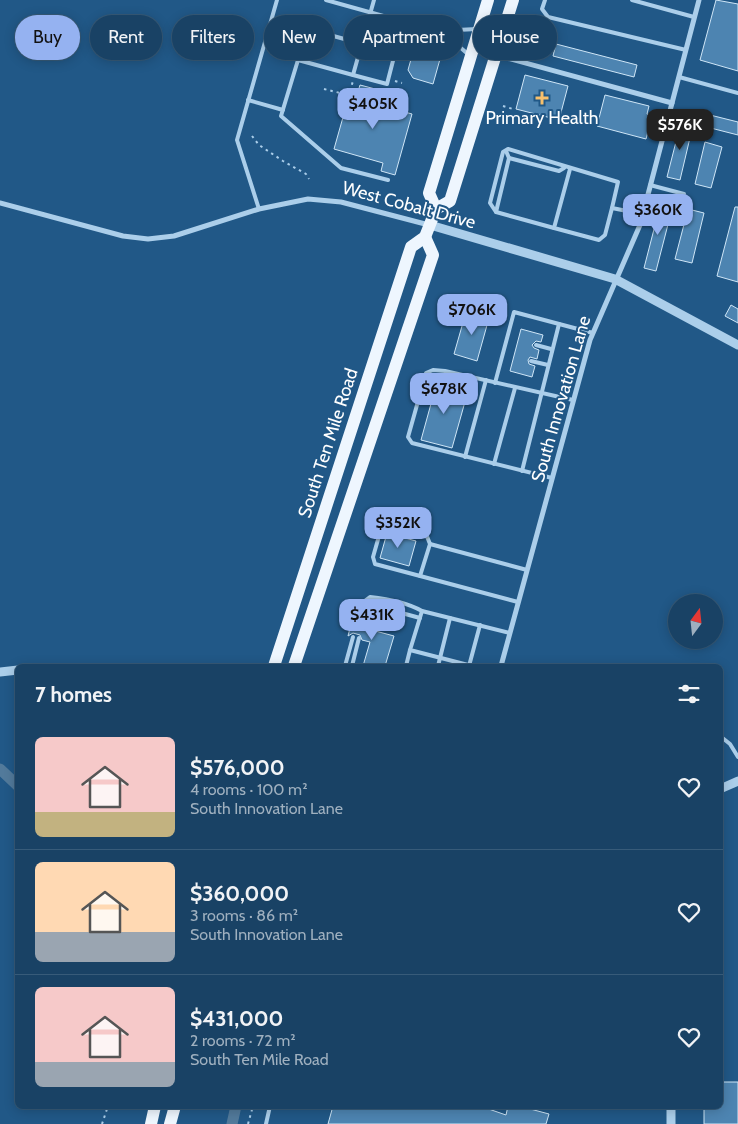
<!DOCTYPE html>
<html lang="en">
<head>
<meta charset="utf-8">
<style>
	body { margin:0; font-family:Cabin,sans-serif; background:#264d6e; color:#f1f3f6; height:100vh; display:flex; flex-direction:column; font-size:19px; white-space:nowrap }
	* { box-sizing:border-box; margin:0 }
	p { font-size:16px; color:#9fb0bf }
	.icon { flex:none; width:28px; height:28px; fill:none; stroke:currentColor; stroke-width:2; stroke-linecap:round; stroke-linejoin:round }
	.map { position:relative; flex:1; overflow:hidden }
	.panel { position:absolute; left:15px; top:664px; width:708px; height:445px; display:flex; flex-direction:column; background:#194265; border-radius:8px; box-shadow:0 2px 12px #0003,0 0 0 1px #375b79 }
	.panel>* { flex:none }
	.top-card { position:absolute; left:15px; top:15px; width:709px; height:45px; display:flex; gap:10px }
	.needle { width:32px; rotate:15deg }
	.controls { position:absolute; left:668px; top:594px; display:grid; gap:10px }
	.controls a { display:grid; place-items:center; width:55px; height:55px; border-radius:50%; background:#194265; box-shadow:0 2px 12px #0003,0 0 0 1px #375b79; font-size:25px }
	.price { position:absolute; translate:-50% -42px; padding:0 11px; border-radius:10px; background:#95b2f1; color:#111; font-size:16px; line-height:32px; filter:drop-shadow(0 1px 2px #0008) }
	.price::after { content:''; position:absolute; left:50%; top:30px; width:15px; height:11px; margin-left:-8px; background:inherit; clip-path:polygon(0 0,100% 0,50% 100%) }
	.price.on { background:#222; color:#fff }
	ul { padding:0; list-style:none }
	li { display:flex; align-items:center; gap:15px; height:125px; padding:0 20px }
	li+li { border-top:1px solid #375b79 }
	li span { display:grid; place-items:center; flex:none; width:140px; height:100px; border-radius:8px; color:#555 }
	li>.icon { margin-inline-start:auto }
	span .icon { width:60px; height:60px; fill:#fffc; stroke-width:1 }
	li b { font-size:21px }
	h2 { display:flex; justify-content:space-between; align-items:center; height:60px; padding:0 20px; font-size:21px }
	.pill { padding:0 18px; border-radius:22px; background:#194265; box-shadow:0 2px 12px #0003,0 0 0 1px #375b79; font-size:18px; line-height:45px }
	.pill.on { background:#95b2f1; color:#111 }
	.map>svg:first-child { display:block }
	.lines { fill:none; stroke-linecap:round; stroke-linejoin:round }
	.canal { stroke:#527a9b; stroke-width:11 }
	.building { fill:#4d84b1; stroke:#cfe6f7 }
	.path { stroke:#abceea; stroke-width:2; stroke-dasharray:2.5 4; stroke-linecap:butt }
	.service { stroke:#abceea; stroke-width:4 }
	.minor { stroke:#abceea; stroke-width:5 }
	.tertiary { stroke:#abceea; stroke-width:9 }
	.primary { stroke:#eef6fe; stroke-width:12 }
	.poi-dot { fill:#f7c06c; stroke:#215887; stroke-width:2 }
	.labels { text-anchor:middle; stroke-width:4; stroke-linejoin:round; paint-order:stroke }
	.poi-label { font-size:18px; fill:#fff; stroke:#215887 }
	.street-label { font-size:18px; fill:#fff; stroke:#215887 }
</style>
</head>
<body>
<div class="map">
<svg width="738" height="1124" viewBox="0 0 738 1124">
	<rect width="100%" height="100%" fill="#215887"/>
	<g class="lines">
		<g class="canal">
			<path d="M0 769 18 786"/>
			<path d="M232 1124 236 1106"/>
		</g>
	</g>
	<g class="building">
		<path d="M716 0 738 4V71L700 60Z"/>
		<path d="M556 44 637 65 634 77 553 56Z"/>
		<path d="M415 45 442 52 433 84 413 78 408 70Z"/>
		<path d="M525 75 568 86 559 120 516 109Z"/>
		<path d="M360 85 383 91 380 105 412 114 395 175 381 171 383 163 334 149 349 96 356 98Z"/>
		<path d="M605 95 649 106 647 114 652 116 646 139 597 126Z"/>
		<path d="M698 112 738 122V135L695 124Z"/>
		<path d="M681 122 693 125 680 180 667 177Z"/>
		<path d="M705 142 722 147 711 188 695 184Z"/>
		<path d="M661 202 673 205 656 271 644 268Z"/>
		<path d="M735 207H738V282L717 276Z"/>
		<path d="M688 209 704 213 692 263 675 259Z"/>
		<path d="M731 305 738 309V323L725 316Z"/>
		<path d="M466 312 489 318 477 361 454 354Z"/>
		<path d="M521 329 543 335 541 342 536 341 532 345 534 348 539 350 537 359 530 357 528 360 529 364 535 366 532 377 510 371Z"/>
		<path d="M437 382 468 391 452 448 421 440Z"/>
		<path d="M387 533 416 541 409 566 380 558Z"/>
		<path d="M354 612 358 616 362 614 365 618 372 616 368 629 394 636 385 666H363L370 642 362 640 360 635 353 633 348 636Z"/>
		<path d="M720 1082H738V1124H704V1106H720Z"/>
		<path d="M333 1106H453L465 1109 466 1106H480L506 1115 508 1106H519L549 1114 546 1124H328Z"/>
	</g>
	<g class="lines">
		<g class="path">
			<path d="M395 81 402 83"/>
			<path d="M324 89 340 93"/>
			<path d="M350 91 353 81"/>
			<path d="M503 106 513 109"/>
			<path d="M252 136 259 145 283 161 306 174 309 179"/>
			<path d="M102 1124 108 1106"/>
			<path d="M248 1124 253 1106"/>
		</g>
		<g class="service">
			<path d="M326 0 405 22 416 18 457 30 477 29"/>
			<path d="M374 0 353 75 298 60 281 116 341 168 388 180"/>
			<path d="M545 0 542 9 548 17 686 50"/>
			<path d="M632 0 694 17"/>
			<path d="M405 22 413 31 454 42 469 55"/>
			<path d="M298 60 308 29 395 53 387 84 353 75"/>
			<path d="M679 77 738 93"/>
			<path d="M248 100 283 110"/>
			<path d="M509 158 559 171 564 168"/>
			<path d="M570 169 554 228 599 240 605 235 612 208"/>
			<path d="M650 185 684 194"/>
			<path d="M259 209 237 140 277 0"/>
			<path d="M496 212 509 158 506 151"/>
			<path d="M554 228 496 212 490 203 503 152 508 149 618 182 612 208 642 214"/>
			<path d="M536 345 551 349"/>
			<path d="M531 361 548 365"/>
			<path d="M495 383 514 312 593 333"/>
			<path d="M465 457 486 380"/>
			<path d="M494 464 515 388"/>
			<path d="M522 471 559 324"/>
			<path d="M552 478 412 443 408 437 426 373 433 370 445 371 573 400"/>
			<path d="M430 544 426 534 383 522 373 557 375 564 518 602"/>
			<path d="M420 576 430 544 527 570"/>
			<path d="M359 612 362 603 370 597C389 599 406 602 422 611"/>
			<path d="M366 614 370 608 376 606 420 618"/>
			<path d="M345 666 353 637"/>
			<path d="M352 666 359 638"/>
			<path d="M406 666 410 650"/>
			<path d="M438 666 450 618"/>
			<path d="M469 666 480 625"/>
			<path d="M472 666 410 650 422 611 510 633"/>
			<path d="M720 736 730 744 738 757"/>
			<path d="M561 1106 562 1107"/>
			<path d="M266 1124 270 1106"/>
		</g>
		<g class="minor">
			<path d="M496 55 672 103"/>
			<path d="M0 203 123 236 148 239 174 236 259 209 308 199 341 202 429 225"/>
			<path d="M501 666 590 340 640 225 699 0"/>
		</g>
		<g class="tertiary">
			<path d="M430 225 615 279 738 345"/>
			<path d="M0 672 18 670"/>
			<path d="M720 789 738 781"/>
			<path d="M671 1124V1106"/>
		</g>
		<g class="primary">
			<path d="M436 209 429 193 488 0"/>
			<path d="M274 666 411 247 425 237 436 209 450 201 513 0"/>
			<path d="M294 666 433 255 425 237"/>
			<path d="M151 1124 155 1106"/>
			<path d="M170 1124 175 1106"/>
		</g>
	</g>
	<path class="poi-dot" d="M539.5 90.5h5v5h5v5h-5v5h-5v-5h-5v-5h5z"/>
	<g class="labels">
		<g class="poi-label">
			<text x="542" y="124">Primary Health</text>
		</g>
		<g class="street-label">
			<text transform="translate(409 205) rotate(15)" y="6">West Cobalt Drive</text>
			<text transform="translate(561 399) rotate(-74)" y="6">South Innovation Lane</text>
			<text transform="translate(328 443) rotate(-72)" y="6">South Ten Mile Road</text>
		</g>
	</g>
</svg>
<div class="controls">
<a><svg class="needle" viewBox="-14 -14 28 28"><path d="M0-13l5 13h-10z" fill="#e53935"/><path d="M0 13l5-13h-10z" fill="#9fb0bf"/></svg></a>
</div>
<b class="price" style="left:373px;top:130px">$405K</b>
<b class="price on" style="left:680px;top:151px">$576K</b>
<b class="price" style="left:658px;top:236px">$360K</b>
<b class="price" style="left:472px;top:336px">$706K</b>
<b class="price" style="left:444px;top:415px">$678K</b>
<b class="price" style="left:398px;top:549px">$352K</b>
<b class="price" style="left:372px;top:641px">$431K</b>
<div class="top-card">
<a class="pill on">Buy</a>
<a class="pill">Rent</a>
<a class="pill">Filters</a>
<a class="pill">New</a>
<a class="pill">Apartment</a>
<a class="pill">House</a>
</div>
<section class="panel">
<h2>7 homes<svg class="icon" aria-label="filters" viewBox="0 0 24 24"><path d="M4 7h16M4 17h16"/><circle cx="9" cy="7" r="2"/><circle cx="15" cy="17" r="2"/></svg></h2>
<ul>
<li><span style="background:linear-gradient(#f6c9c9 75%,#c2b280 0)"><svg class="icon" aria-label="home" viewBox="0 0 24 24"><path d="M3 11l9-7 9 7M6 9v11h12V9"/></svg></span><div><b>$576,000</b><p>4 rooms · 100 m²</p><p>South Innovation Lane</p></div><svg class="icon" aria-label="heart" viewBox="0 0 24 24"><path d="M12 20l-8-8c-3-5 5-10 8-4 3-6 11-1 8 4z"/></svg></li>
<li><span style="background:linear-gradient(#ffd9b3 70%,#9aa5b1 0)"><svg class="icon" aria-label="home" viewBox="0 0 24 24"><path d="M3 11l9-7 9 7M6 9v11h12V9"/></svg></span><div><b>$360,000</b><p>3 rooms · 86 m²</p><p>South Innovation Lane</p></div><svg class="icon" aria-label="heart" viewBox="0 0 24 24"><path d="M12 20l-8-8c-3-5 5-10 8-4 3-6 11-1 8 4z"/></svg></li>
<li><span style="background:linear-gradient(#f6c9c9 75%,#9aa5b1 0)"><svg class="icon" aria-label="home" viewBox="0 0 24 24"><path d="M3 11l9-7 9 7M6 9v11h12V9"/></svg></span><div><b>$431,000</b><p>2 rooms · 72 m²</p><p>South Ten Mile Road</p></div><svg class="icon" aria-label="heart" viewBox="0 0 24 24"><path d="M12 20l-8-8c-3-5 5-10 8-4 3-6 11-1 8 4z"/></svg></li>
</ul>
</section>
</div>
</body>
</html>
